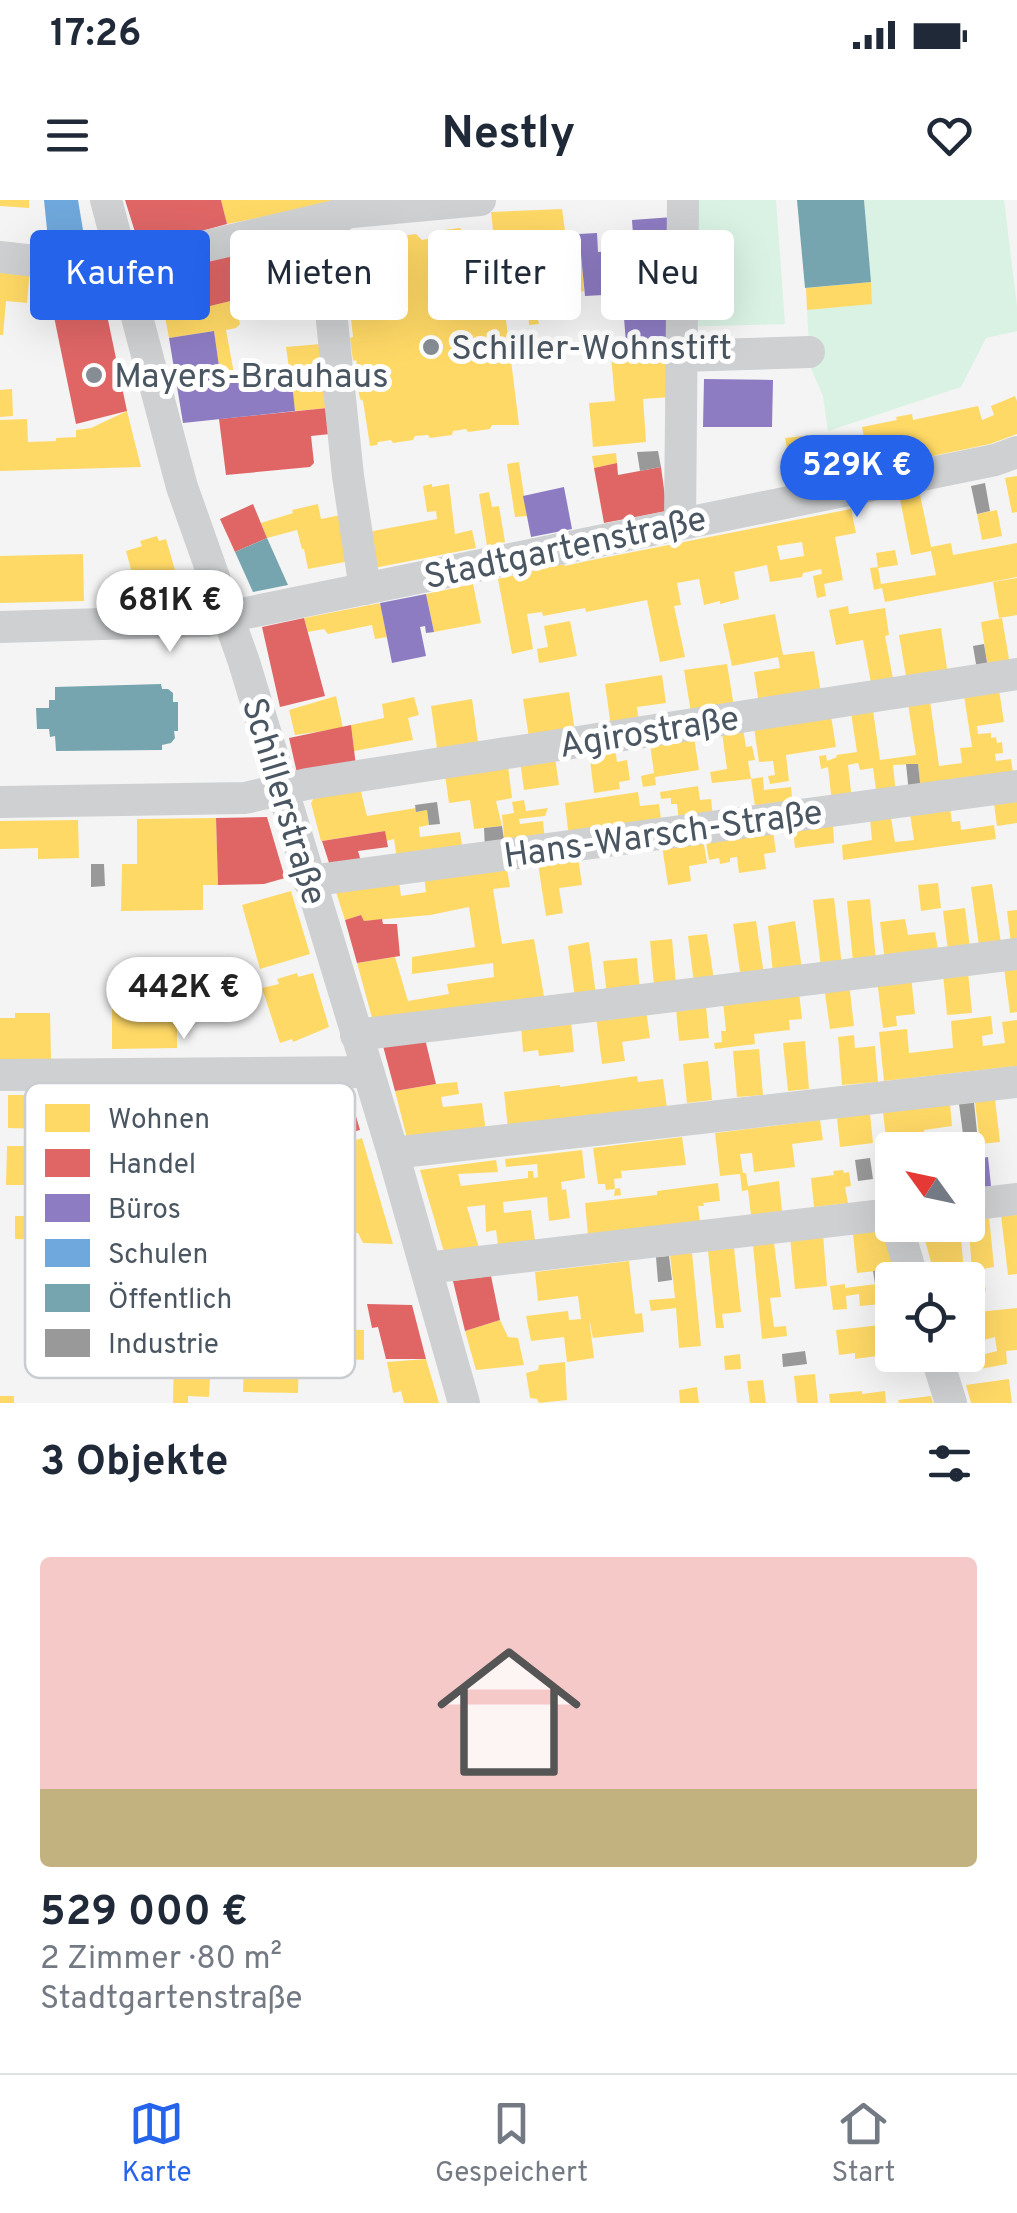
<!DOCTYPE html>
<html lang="de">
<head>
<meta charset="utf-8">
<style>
	body { margin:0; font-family:Overpass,sans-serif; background:#f6f6f7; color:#1f2937; height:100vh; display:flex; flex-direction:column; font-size:38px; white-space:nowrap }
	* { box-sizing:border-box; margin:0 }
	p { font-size:32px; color:#747a83 }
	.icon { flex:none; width:55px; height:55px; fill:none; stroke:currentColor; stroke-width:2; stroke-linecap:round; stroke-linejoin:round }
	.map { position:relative; height:1203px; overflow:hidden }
	.details { display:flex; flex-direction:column; background:#fff; flex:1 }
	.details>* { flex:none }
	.top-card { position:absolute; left:30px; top:30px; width:958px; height:90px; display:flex; gap:20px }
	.needle { width:65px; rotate:303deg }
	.controls { position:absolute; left:875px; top:932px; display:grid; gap:20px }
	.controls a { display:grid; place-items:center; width:110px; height:110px; border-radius:10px; background:#fff; box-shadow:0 10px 40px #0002; font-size:50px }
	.price { position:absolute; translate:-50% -85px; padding:0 22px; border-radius:35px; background:#fff; color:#222; font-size:32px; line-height:65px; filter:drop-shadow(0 2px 5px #0008) }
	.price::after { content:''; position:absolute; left:50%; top:60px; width:30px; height:22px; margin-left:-15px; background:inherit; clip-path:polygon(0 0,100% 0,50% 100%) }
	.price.on { background:#2563eb; color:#fff }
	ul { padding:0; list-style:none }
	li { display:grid; align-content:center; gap:20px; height:530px; padding:0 40px }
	li span { display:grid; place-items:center; height:310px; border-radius:10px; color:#555 }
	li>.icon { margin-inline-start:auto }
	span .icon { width:180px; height:180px; fill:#fffc; stroke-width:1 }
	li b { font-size:42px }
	h2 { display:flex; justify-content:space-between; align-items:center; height:120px; padding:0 40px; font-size:42px }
	.chip { padding:0 35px; border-radius:10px; background:#fff; box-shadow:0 10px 40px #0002; font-size:35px; line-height:90px }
	.chip.on { background:#2563eb; color:#fff }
	.status { display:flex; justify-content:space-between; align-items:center; height:70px; padding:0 50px; background:#fff; direction:ltr }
	.status svg { height:28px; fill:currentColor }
	header { display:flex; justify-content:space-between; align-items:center; height:130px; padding:0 40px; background:#fff; font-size:45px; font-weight:700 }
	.menu { display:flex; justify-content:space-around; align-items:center; height:140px; border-top:2px solid #e0e1e3; background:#fff; font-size:28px; color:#747a83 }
	.menu a { display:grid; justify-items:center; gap:5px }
	.menu .on { color:#2563eb }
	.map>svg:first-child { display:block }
	.green { fill:#d9f2e3 }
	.homes { fill:#ffd966; fill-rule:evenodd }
	.shops { fill:#e06666 }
	.offices { fill:#8e7cc3 }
	.schools { fill:#6fa8dc }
	.public { fill:#76a5af }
	.industry { fill:#999 }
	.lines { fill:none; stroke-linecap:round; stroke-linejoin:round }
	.minor { stroke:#ced0d2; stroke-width:32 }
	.poi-dot { fill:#868d94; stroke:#fff; stroke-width:4 }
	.labels { text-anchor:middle; stroke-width:10; stroke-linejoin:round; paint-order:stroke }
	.poi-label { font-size:35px; fill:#4a5661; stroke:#fff; text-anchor:start }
	.street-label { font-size:35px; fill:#4a5661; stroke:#fff }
	.key { fill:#fff; stroke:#c9ccd0; stroke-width:2.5 }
	.key-label { font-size:28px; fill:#4a5661 }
</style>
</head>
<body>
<div class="status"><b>17:26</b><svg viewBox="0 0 49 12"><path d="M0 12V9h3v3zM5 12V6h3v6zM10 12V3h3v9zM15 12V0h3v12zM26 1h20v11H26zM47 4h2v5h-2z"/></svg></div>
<header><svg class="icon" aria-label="menu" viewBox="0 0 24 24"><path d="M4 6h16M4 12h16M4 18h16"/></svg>Nestly<svg class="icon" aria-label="heart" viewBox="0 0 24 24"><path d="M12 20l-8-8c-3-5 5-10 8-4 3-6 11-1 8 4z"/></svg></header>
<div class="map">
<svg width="1017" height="1203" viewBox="0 0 1017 1203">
	<rect width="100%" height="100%" fill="#f4f4f4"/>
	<g class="green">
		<path d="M683 0H776L785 124 680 127Z"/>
		<path d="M864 0H1004L1017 106V131L986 138 961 187 828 231 823 196 810 166 807 110 872 103Z"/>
	</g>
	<g class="homes">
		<path d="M0 0H29V8L0 6Z"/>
		<path d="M221 0H337V2L227 24Z"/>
		<path d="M562 9 567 45 557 46 558 50 543 52 542 47 529 49 532 73 519 74 514 42 495 43 498 66 513 65 520 110 505 112 519 225H492L490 229 468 232 466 229 453 231 452 235 430 238 428 235 415 236 413 240 393 243 391 240 378 242 377 245 370 246 363 201 360 199 358 189 361 186 356 160 353 161 350 138 353 137 351 118 366 116 360 70 356 69 354 58 357 56V49L370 47 374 40 416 34 422 40 433 38 436 31 460 28 464 34 493 30 491 12Z"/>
		<path d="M322 35 326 59 284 67 288 88 255 95 250 66 245 67 242 51Z"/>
		<path d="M581 53 584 91 577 92 575 54Z"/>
		<path d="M0 66 30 69 27 103 6 101 3 135H0Z"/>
		<path d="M560 66 565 108 544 110 546 119 538 120 539 124 529 125 528 110 531 109V106L536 105 539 110 533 67Z"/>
		<path d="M871 82 872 104 807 110 806 88Z"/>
		<path d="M234 100 240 124 236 128 226 130 235 179 221 180 214 131 169 138 165 117Z"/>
		<path d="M321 144 327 208 295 211 286 147Z"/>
		<path d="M673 150 672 197 643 199 646 242 593 247 589 203 615 201 611 156Z"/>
		<path d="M12 189 13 216 0 217V190Z"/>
		<path d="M1015 196 1017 201V234L990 244 870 269 862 227 897 220 896 217 912 214 913 220 978 206 982 220 994 215 991 206Z"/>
		<path d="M127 211 141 267 0 271V220L27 219 28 242 56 241V238L76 237V230L91 228Z"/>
		<path d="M803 236 808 262 829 258 833 278 794 285 785 238Z"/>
		<path d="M616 253 617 263 594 268 592 256Z"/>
		<path d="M519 262 527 316 515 317 507 264Z"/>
		<path d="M1017 276V312L1012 313 1005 278Z"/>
		<path d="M432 284V287L449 284 455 334 472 330 476 348 374 368 368 332 437 319 436 311 427 312 423 286Z"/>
		<path d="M489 292 492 307 499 306 505 342 487 346 479 294Z"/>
		<path d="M920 295 931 347 951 343 953 355 1017 343V377L885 402 882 388 874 390 870 368 878 367 881 384 936 375 931 351 911 355 900 299Z"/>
		<path d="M318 304 321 319 341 315 350 361 308 369 304 349H302L297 330 267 338 261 323 293 313 292 310Z"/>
		<path d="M851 309 856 333 835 337 843 380 824 384 826 396 817 398 813 376 822 374 821 369 803 373 802 377 770 382 767 365 734 372 739 399 720 404V401L704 405 699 379 677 383 681 405 674 406 685 457 660 462 647 400 586 412 585 408 543 416 542 412 527 414 533 449 512 454 498 379 564 364 565 366 587 361ZM802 342 804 356 780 360 777 346Z"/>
		<path d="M997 310 1002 336 982 340 977 314Z"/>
		<path d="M157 336 159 341 166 339 181 391 141 404 136 384 129 386 125 375 132 373 126 351 142 346 140 341Z"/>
		<path d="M895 350 898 365 878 368 876 353Z"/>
		<path d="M83 354 84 401 0 403V356Z"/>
		<path d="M1017 378V415L999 418 993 382Z"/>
		<path d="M473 384 481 423 434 432 426 394Z"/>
		<path d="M380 403 387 437 375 439 372 425 328 434 324 429 308 432 304 418Z"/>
		<path d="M848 406 849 414 885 408 889 435 885 436 894 484 872 488 863 440 836 445 829 410Z"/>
		<path d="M775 414 783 455 814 451 821 493 759 504 754 472 780 468 778 457 732 466 723 424Z"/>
		<path d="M1002 418 1010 465 988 468 981 422Z"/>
		<path d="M570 421 577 456 539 463 537 449 548 447 544 426Z"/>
		<path d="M941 428 948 475 907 482 899 435Z"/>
		<path d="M727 464 734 507 691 513 684 470Z"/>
		<path d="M662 475 666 503 637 507 639 523 611 527 605 484Z"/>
		<path d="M999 490 1004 522 977 526 978 534 991 533V538L996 537 997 543 1002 542 1003 553 995 554 996 561 1011 559 1014 579 921 591 918 564 893 565 896 594 877 597 873 568 860 570 858 563 848 565 852 600 832 603 828 567 821 569 819 556 826 555 827 561 837 557 836 555 857 552 851 513 873 510 880 560 916 555 908 504 930 501 939 566 962 563 960 548 972 547 964 496Z"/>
		<path d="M569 492 575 531 529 538 523 499Z"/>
		<path d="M336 496 343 528 295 535 289 510Z"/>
		<path d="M414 497 419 515 408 518 413 540 354 551 351 525 384 518 382 504Z"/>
		<path d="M472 499 478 542 437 548 431 506Z"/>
		<path d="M831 516 836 547 786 555 789 581 770 584 768 576 775 575 773 561 759 562 754 528Z"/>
		<path d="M743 529 746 547 752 546 755 560 748 561 751 579 712 583 710 572 727 569 722 533Z"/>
		<path d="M694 537 699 570 655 577 656 585 643 587 641 576 654 573 650 544Z"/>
		<path d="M615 547 617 562 627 560 630 580 619 582 620 589 594 593 589 551Z"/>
		<path d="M555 557 559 585 524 590 520 561Z"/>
		<path d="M508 566 512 598 496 601 502 626 474 629 470 600 449 603 445 575Z"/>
		<path d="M763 577 764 590 791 587 793 608 756 613 751 579Z"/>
		<path d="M698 586 700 600 711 599 713 618 679 622 677 604H671V598L661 599 660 592Z"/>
		<path d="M360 588 367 616 416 608V612L427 610 429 625 419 627 420 637 460 632 463 651 397 660 394 639 386 641 385 631 321 641 311 603 316 595Z"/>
		<path d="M638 592 640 606 659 604 662 626 569 639 565 603Z"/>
		<path d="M524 600 526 611 548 608 545 616 519 619 520 624 543 621 545 640 505 646 502 615 514 613 512 602Z"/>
		<path d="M1017 600V623L997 626 994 604Z"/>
		<path d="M950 608 952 622 960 621 961 630 994 625 996 639 843 660 842 645 872 640 870 619 891 618 895 642 914 640 910 614Z"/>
		<path d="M216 618 218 685H203V710L121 711 122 664H137V619Z"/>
		<path d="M78 620 79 658 38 659V648L0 649V621Z"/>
		<path d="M833 624 834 643 795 648 793 628Z"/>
		<path d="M773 631 776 652 764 654 766 669 739 673 737 657 730 658V662L720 664 719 658 709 660 706 642Z"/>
		<path d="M703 639 707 663 689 666 691 681 668 685 662 646Z"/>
		<path d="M578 657 582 685 559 688 563 713 546 716 538 664Z"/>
		<path d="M506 663 510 687 493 689 502 744 534 739 545 802 374 825 357 763 395 757 408 801 449 794 447 784 494 777 493 763 412 774V757L475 747 469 707 430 715 364 721 361 715 345 720 335 689 399 681 401 696 426 692 424 676Z"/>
		<path d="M938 683 941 708 921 711 918 685Z"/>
		<path d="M992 684 1001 743 979 746 971 687Z"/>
		<path d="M291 691 310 754 260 769 242 705Z"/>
		<path d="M834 698 842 766 821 768 813 700Z"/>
		<path d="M870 699 876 760 853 762 847 701Z"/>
		<path d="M965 708 970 748 948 751 943 711Z"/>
		<path d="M1017 710V743L1011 744 1007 711Z"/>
		<path d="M905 719 908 735 935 732 939 755 885 761 880 722Z"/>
		<path d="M756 721 764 775 741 779 733 724Z"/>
		<path d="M795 721 802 769 773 773 768 726Z"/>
		<path d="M707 734 714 780 694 783 688 736Z"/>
		<path d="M672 739 676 784 654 786 650 741Z"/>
		<path d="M589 742 596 795 575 798 568 746Z"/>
		<path d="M637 758 640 792 607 795 603 761Z"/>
		<path d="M1017 766V812L1010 813 1004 768Z"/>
		<path d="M246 770 247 796 192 798 191 772Z"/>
		<path d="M968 772 972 813 947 815 943 774Z"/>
		<path d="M297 773 298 777 313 773 329 827 293 842 292 839 280 843 262 788 279 784 277 779Z"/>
		<path d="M911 776 915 814 896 816 897 826 883 828 877 780Z"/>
		<path d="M112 780H177V848L112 849Z"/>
		<path d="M849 783 854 826 830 829 824 786Z"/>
		<path d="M799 792 802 819 789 820 790 830 754 834 755 844 715 849 714 843 722 842 721 831H726L723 801Z"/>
		<path d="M706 806 709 838 679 841 676 809Z"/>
		<path d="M646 810 650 838 622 842 625 861 602 864 596 817Z"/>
		<path d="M15 813H50L51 859 0 860V818H15Z"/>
		<path d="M991 816 993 834 982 836 983 846 1005 843 1002 822 1017 820V866L884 881 879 832 907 829 909 853 953 848 951 821Z"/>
		<path d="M571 821 574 852 539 856 538 850 523 852 521 826Z"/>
		<path d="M854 835 855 848 875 846 878 882 842 885 838 837Z"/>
		<path d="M805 841 809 889 788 891 783 843Z"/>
		<path d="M759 849 763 895 737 897 733 851Z"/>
		<path d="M708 861 712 900 687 903 683 864Z"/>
		<path d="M637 876 638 882 663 879 667 908 508 929 504 892 560 885V887Z"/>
		<path d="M457 882 459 894 441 897 443 907 482 903 486 932 408 942 395 891 436 884Z"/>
		<path d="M8 895H44V929L8 928Z"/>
		<path d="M995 899 1000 942 980 944 975 902Z"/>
		<path d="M950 904 952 926 924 930 926 950H892V955L888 956 883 912Z"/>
		<path d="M308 914H323V951L362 938 393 1044 363 1043 358 1033H348V1037L325 1033 321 1012H315V1020H308L307 1035 264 1033 260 1027 261 994 339 996 327 956 308 958V963H297L293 959V948H308Z"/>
		<path d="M870 914 873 943 840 947 837 918Z"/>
		<path d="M820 920 823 940 792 944 795 967 754 972 752 953 740 954 743 973H746L748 986 779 981 782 1011 751 1015 748 990 742 991 740 974 720 976 715 933Z"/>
		<path d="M954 936 957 950H938L937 938Z"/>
		<path d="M682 937 686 965 621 971 622 978 614 979 615 989 620 988 621 995 614 996 615 989 606 990 605 984H598L593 948Z"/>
		<path d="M7 946H30L29 985H6Z"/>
		<path d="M582 950 585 978 561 982 562 990 566 989 570 1018 549 1021 547 997 503 1002 504 1013 531 1010 535 1041 498 1045 496 1030 486 1032 485 1005 467 1007 479 1048 444 1052 420 970 496 960 498 972 458 974 461 986 528 978V971H533L534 978 538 977 537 964 506 967 505 959Z"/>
		<path d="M843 970 844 973 849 972 851 986 845 987 848 1003 814 1007 811 978 834 975 833 971Z"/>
		<path d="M718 983 720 1001 703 1003 704 1006H698L700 1021 588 1035 585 1003 657 995V991Z"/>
		<path d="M28 993 129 996V1010H122V1034L84 1032V1024L50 1023 49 1040 15 1039V1016H28Z"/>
		<path d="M1017 1013V1074L1008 1075 1001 1015Z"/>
		<path d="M989 1017 994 1067 982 1069 986 1091 968 1094V1080H938L937 1076 972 1070 968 1019Z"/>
		<path d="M921 1025H960L963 1062 932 1066Z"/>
		<path d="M885 1030 895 1069 857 1073 853 1034Z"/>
		<path d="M823 1034 827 1086 795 1089 790 1037Z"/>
		<path d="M774 1043 781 1097 770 1098 774 1127 786 1126 787 1136 762 1139 753 1045Z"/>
		<path d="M734 1048 741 1112 722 1114 724 1128H716L708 1051Z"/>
		<path d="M692 1053 701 1146 679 1148 676 1108 651 1111 649 1100 675 1098 670 1055Z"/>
		<path d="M629 1061 635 1114 642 1113 644 1132 593 1138 589 1118 594 1158 567 1162 564 1137 531 1141 526 1116 568 1111 569 1120 581 1119 578 1096 538 1101 535 1072Z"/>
		<path d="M892 1082V1103L860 1106 859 1094 846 1096 847 1109 833 1110 830 1086 845 1084V1088Z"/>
		<path d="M1017 1108V1150L1006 1151 1007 1164 964 1172 961 1160 997 1151 995 1137 968 1144V1113Z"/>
		<path d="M500 1120 508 1137 518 1138 524 1165 476 1170 465 1131Z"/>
		<path d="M890 1124 892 1154 855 1159V1153L839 1155 836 1130Z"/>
		<path d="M328 1129 364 1130V1160L330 1158Z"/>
		<path d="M174 1153 211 1154 209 1197 188 1196V1203H173Z"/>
		<path d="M740 1154 741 1169 725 1170 724 1156Z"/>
		<path d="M244 1155 299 1157 298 1193 243 1192Z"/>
		<path d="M426 1159 439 1203H404L401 1191 393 1193 387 1162Z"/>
		<path d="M565 1162 567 1200 539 1203 537 1199 530 1198 526 1173 538 1170 539 1165Z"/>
		<path d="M815 1174 818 1203H797L794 1176Z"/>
		<path d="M1009 1179 1012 1203H971L966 1185Z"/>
		<path d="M763 1180 766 1203H750L747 1181Z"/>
		<path d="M697 1187 699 1203H680L679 1190Z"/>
		<path d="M862 1191V1194L885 1191 886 1203H830L829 1194Z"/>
		<rect x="0" y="1196" width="14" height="7"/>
		<path d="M931 1196 933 1203H899L898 1200Z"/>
	</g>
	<g class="shops">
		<path d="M125 0H221L227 24 140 48Z"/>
		<path d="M242 51 245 67 250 66 255 95 165 117 158 73Z"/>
		<path d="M103 96 127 211 76 224 52 107Z"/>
		<path d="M327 208 330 234 311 236 314 263 310 267 226 275 219 219Z"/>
		<path d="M617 263 618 275 661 267 667 311 604 323 594 268Z"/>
		<path d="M253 304 267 338 235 352 220 319Z"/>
		<path d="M304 418 325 496 280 507 262 427Z"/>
		<path d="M351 525 356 566 297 573 289 538Z"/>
		<path d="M267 617 285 678 264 684 218 685 216 618Z"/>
		<path d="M385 631 388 647 358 651 362 665 331 669 322 641Z"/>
		<path d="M361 715 364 721 382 719 383 724H397L400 756 357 763 345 720Z"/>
		<path d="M425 839 436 884 395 891 383 846Z"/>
		<path d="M349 892 360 930 338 936 332 914H308V893Z"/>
		<path d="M491 1076 500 1120 465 1131 453 1081Z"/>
		<path d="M367 1104 412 1105 426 1159H386L378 1127 372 1128Z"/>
	</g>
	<g class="offices">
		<path d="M673 17V150L627 155 622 94 585 96 579 34 597 33 598 52 634 49 632 20Z"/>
		<path d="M214 131 221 180 291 174 295 211 183 223 169 138Z"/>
		<path d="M704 179 773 180 772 227H703Z"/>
		<path d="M564 287 572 329 531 337 523 296Z"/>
		<path d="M426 394 434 432 426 433 425 426 420 427 426 456 392 463 380 403Z"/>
		<path d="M988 957 991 986 968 989V960Z"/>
	</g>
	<path class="schools" d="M44 0H78L87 54 49 49Z"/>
	<g class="public">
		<path d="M797 0H864L871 82 805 88Z"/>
		<path d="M267 338 288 385 253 392 235 352Z"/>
		<path d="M161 484 162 489H168L173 493V502H178V531H174L175 538 171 543 162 545V550L56 551 55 536 50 537 49 529H37L36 508H49V500H55V487Z"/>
	</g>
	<g class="industry">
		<path d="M658 251 661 267 640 271 637 252Z"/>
		<path d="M985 283 990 311 977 314 971 286Z"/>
		<path d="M984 444 988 468 977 470 973 446Z"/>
		<path d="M906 564H918L921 591 909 593Z"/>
		<path d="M437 602 440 624 429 625 427 610 416 612 415 605Z"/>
		<path d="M502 626 505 646 485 649 484 628Z"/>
		<path d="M91 664H104L105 686 91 687Z"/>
		<path d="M974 902 977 932 963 934 959 904Z"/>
		<path d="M870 958 873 979 858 981 855 960Z"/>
		<path d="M669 1056 672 1080 658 1082 656 1057Z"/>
		<path d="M895 1069 898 1080 875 1084 873 1071Z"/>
		<path d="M805 1151 807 1164 783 1167 782 1154Z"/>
	</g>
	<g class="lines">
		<g class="minor">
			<path d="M106 0 182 287 244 462 393 953 464 1203"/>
			<path d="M335 16 332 121 348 276 365 389"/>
			<path d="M0 57 70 65H125L352 12 480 0"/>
			<path d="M680 156 809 152"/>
			<path d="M680 323 683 0"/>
			<path d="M0 427 207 421 995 260 1017 252"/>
			<path d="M0 602 245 598 307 584 1017 474"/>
			<path d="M309 681 1017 586"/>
			<path d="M356 835 1017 754"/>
			<path d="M0 875 368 872"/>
			<path d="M393 953 1017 882"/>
			<path d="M968 1005 1017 999"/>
			<path d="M897 1025 913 1080"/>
			<path d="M426 1068 892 1014"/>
			<path d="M936 1155 951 1203"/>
		</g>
	</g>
	<g class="poi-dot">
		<circle cx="431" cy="147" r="10"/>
		<circle cx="94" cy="175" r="10"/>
	</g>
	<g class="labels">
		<g class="poi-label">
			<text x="451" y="159">Schiller-Wohnstift</text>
			<text x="114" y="187">Mayers-Brauhaus</text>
		</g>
		<g class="street-label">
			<text transform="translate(565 347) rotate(-12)" y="12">Stadtgartenstraße</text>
			<text transform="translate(649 531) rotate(-9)" y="12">Agirostraße</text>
			<text transform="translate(285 601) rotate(73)" y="12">Schillerstraße</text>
			<text transform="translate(663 633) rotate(-8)" y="12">Hans-Warsch-Straße</text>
		</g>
	</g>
	<rect x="25" y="883" width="330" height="295" rx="15" class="key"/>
	<rect x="45" y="904" width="45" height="28" fill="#ffd966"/>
	<rect x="45" y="949" width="45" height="28" fill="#e06666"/>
	<rect x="45" y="994" width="45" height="28" fill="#8e7cc3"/>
	<rect x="45" y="1039" width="45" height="28" fill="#6fa8dc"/>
	<rect x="45" y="1084" width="45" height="28" fill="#76a5af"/>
	<rect x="45" y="1129" width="45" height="28" fill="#999"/>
	<g class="key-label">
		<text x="108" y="928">Wohnen</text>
		<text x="108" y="973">Handel</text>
		<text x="108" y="1018">Büros</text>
		<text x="108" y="1063">Schulen</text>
		<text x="108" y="1108">Öffentlich</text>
		<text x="108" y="1153">Industrie</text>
	</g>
</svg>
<div class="controls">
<a><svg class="needle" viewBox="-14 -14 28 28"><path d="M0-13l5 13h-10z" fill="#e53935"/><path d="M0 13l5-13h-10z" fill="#747a83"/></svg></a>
<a><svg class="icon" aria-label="locate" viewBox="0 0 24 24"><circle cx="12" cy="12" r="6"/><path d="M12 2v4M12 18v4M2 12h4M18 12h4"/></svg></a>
</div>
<b class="price on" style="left:857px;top:320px">529K €</b>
<b class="price" style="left:170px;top:455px">681K €</b>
<b class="price" style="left:184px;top:842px">442K €</b>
<div class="top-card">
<a class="chip on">Kaufen</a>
<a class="chip">Mieten</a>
<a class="chip">Filter</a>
<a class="chip">Neu</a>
</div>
</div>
<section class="details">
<h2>3 Objekte<svg class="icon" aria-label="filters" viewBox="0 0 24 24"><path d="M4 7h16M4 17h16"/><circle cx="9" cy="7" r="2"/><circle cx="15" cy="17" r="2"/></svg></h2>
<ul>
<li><span style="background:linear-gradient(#f6c9c9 75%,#c2b280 0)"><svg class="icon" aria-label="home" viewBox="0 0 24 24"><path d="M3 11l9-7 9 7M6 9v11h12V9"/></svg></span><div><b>529 000 €</b><p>2 Zimmer · 80 m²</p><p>Stadtgartenstraße</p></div></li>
</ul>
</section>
<nav class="menu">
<a class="on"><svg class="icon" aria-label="map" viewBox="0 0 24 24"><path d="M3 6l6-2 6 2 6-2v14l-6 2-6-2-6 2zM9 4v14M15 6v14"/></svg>Karte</a>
<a><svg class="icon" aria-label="saved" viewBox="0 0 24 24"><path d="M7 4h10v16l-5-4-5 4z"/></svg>Gespeichert</a>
<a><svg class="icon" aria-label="home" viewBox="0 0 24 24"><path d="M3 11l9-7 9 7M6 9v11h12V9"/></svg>Start</a>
</nav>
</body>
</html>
